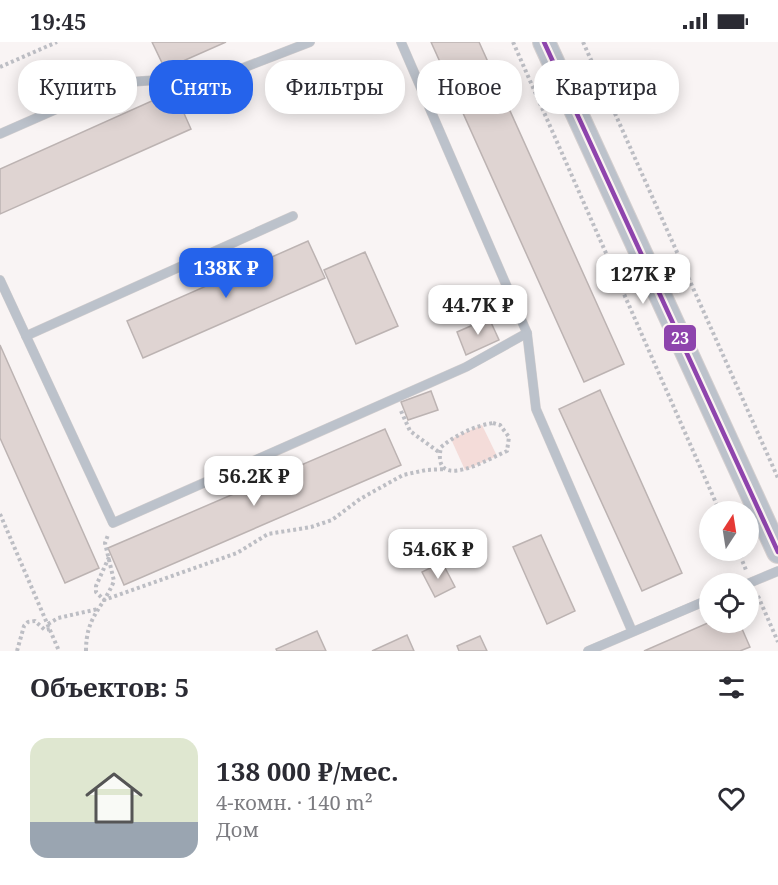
<!DOCTYPE html>
<html lang="ru">
<head>
<meta charset="utf-8">
<style>
	body { margin:0; font-family:"Noto Serif",serif; background:#f2f2f3; color:#2b2b33; height:100vh; display:flex; flex-direction:column; font-size:22px; white-space:nowrap }
	* { box-sizing:border-box; margin:0 }
	p { font-size:20px; color:#7c7c81 }
	.icon { flex:none; width:33px; height:33px; fill:none; stroke:currentColor; stroke-width:2; stroke-linecap:round; stroke-linejoin:round }
	.map { position:relative; height:609px; overflow:hidden }
	.side { display:flex; flex-direction:column; background:#fff; flex:1 }
	.side>* { flex:none }
	.top-card { position:absolute; left:18px; top:18px; width:742px; height:54px; display:flex; gap:12px }
	.needle { width:39px; rotate:12deg }
	.fabs { position:absolute; left:699px; top:459px; display:grid; gap:12px }
	.fabs a { display:grid; place-items:center; width:60px; height:60px; border-radius:50%; background:#fff; box-shadow:0 3px 15px #0003; font-size:30px }
	.price { position:absolute; translate:-50% -51px; padding:0 14px; border-radius:12px; background:#fff; color:#222; font-size:20px; line-height:39px; filter:drop-shadow(0 2px 3px #0008) }
	.price::after { content:''; position:absolute; left:50%; top:36px; width:18px; height:14px; margin-left:-9px; background:inherit; clip-path:polygon(0 0,100% 0,50% 100%) }
	.price.current { background:#2563eb; color:#fff }
	ul { padding:0; list-style:none }
	li { display:flex; align-items:center; gap:18px; height:150px; padding:0 30px }
	li+li { border-top:2px solid #e1e1e2 }
	li span { display:grid; place-items:center; flex:none; width:168px; height:120px; border-radius:18px; color:#555 }
	li>.icon { margin-inline-start:auto }
	span .icon { width:72px; height:72px; fill:#fffc; stroke-width:1 }
	li b { font-size:26px }
	h2 { display:flex; justify-content:space-between; align-items:center; height:72px; padding:0 30px; font-size:26px }
	.tag { padding:0 21px; border-radius:24px; background:#fff; box-shadow:0 3px 15px #0003; font-size:21px; line-height:54px }
	.tag.current { background:#2563eb; color:#fff }
	.status { display:flex; justify-content:space-between; align-items:center; height:42px; padding:0 30px; background:#fff; direction:ltr }
	.status svg { height:16px; fill:currentColor }
	.map>svg:first-child { display:block }
	.green { fill:#f4dcd9 }
	.building { fill:#dfd4d2; stroke:#bcb3b2; stroke-width:1.5 }
	.lines { fill:none; stroke-linecap:round; stroke-linejoin:round }
	.service-casing { stroke:#d4cfcf; stroke-width:10 }
	.tertiary-casing { stroke:#d4cfcf; stroke-width:24 }
	.path { stroke:#bdbec4; stroke-width:4; stroke-dasharray:3 3; stroke-linecap:butt }
	.service { stroke:#bcc2cb; stroke-width:9 }
	.tertiary { stroke:#bcc2cb; stroke-width:22 }
	.bus-1-casing { stroke:#fbf3f2; stroke-width:9 }
	.bus-1 { stroke:#8e44ad; stroke-width:4.5 }
	.line-badge { stroke:#fbf3f2; stroke-width:2 }
	.badge-label { font-size:16px; text-anchor:middle; font-weight:bold; fill:#fff }
</style>
</head>
<body>
<div class="status"><b>19:45</b><svg viewBox="0 0 49 12"><path d="M0 12V9h3v3zM5 12V6h3v6zM10 12V3h3v9zM15 12V0h3v12zM26 1h20v11H26zM47 4h2v5h-2z"/></svg></div>
<div class="map">
<svg width="778" height="609" viewBox="0 0 778 609">
	<rect width="100%" height="100%" fill="#f9f4f4"/>
	<path class="green" d="M482 383 497 414 465 428 451 397Z"/>
	<g class="building">
		<path d="M152 0H226L165 27Z"/>
		<path d="M431 0H479L624 322 584 340Z"/>
		<path d="M174 49 191 87 0 172V127Z"/>
		<path d="M308 199 325 236 143 316 127 279Z"/>
		<path d="M365 210 398 284 356 302 324 228Z"/>
		<path d="M489 276 499 298 466 313 457 290Z"/>
		<path d="M0 303 99 526 65 541 0 396Z"/>
		<path d="M600 348 682 531 642 549 559 367Z"/>
		<path d="M431 349 438 368 408 378 401 360Z"/>
		<path d="M385 387 401 423 124 543 108 506Z"/>
		<path d="M541 493 575 569 547 582 513 505Z"/>
		<path d="M442 520 455 545 435 555 422 530Z"/>
		<path d="M710 580H739L750 605 740 609H644Z"/>
		<path d="M317 589 326 609H277L276 607Z"/>
		<path d="M407 593 414 609H372Z"/>
		<path d="M480 594 487 609H459L457 604Z"/>
	</g>
	<g class="lines">
		<defs>
			<g id="service">
				<path d="M0 92 116 41 225 33 310 0"/>
				<path d="M0 238 113 481 466 325 527 291 401 0"/>
				<path d="M527 291 536 367 632 589"/>
				<path d="M26 294 293 174"/>
				<path d="M747 542 778 529"/>
				<path d="M588 609 710 557"/>
			</g>
			<path id="tertiary" d="M544 0 778 510"/>
		</defs>
		<use href="#service" class="service-casing"/>
		<use href="#tertiary" class="tertiary-casing"/>
		<g class="path">
			<path d="M513 0 720 470"/>
			<path d="M583 0 778 436"/>
			<path d="M0 25 57 0"/>
			<path d="M401 369 410 389 440 411"/>
			<path d="M493 381 500 383 509 395 507 409C490 416 431 452 441 405 456 393 474 384 493 381Z"/>
			<path d="M0 472 59 609"/>
			<path d="M738 508 746 528"/>
			<path d="M109 515 96 544V550L104 558 237 511 268 492 311 485 332 478 360 457 403 433 426 428 446 427"/>
			<path d="M758 554 778 600"/>
			<path d="M48 582 58 576 98 567"/>
			<path d="M17 609 24 584 28 580 35 579 45 588 50 587"/>
			<path d="M86 609C86 574 102 568 114 539L105 501 108 493"/>
		</g>
		<use href="#service" class="service"/>
		<use href="#tertiary" class="tertiary"/>
		<defs>
			<path id="bus-1" d="M544 0 778 510"/>
		</defs>
		<use href="#bus-1" class="bus-1-casing"/>
		<use href="#bus-1" class="bus-1"/>
	</g>
	<rect class="line-badge" x="663" y="282" width="34" height="28" rx="6" fill="#8e44ad"/>
	<g class="badge-label">
		<text x="680" y="302">23</text>
	</g>
</svg>
<div class="fabs">
<a><svg class="needle" viewBox="-14 -14 28 28"><path d="M0-13l5 13h-10z" fill="#e53935"/><path d="M0 13l5-13h-10z" fill="#7c7c81"/></svg></a>
<a><svg class="icon" aria-label="locate" viewBox="0 0 24 24"><circle cx="12" cy="12" r="6"/><path d="M12 2v4M12 18v4M2 12h4M18 12h4"/></svg></a>
</div>
<b class="price current" style="left:226px;top:257px">138K ₽</b>
<b class="price" style="left:643px;top:263px">127K ₽</b>
<b class="price" style="left:478px;top:294px">44.7K ₽</b>
<b class="price" style="left:254px;top:465px">56.2K ₽</b>
<b class="price" style="left:438px;top:538px">54.6K ₽</b>
<div class="top-card">
<a class="tag">Купить</a>
<a class="tag current">Снять</a>
<a class="tag">Фильтры</a>
<a class="tag">Новое</a>
<a class="tag">Квартира</a>
</div>
</div>
<section class="side">
<h2>Объектов: 5<svg class="icon" aria-label="filters" viewBox="0 0 24 24"><path d="M4 7h16M4 17h16"/><circle cx="9" cy="7" r="2"/><circle cx="15" cy="17" r="2"/></svg></h2>
<ul>
<li><span style="background:linear-gradient(#dfe7d0 70%,#9aa5b1 0)"><svg class="icon" aria-label="home" viewBox="0 0 24 24"><path d="M3 11l9-7 9 7M6 9v11h12V9"/></svg></span><div><b>138 000 ₽/мес.</b><p>4-комн. · 140 m²</p><p>Дом</p></div><svg class="icon" aria-label="heart" viewBox="0 0 24 24"><path d="M12 20l-8-8c-3-5 5-10 8-4 3-6 11-1 8 4z"/></svg></li>
</ul>
</section>
</body>
</html>
